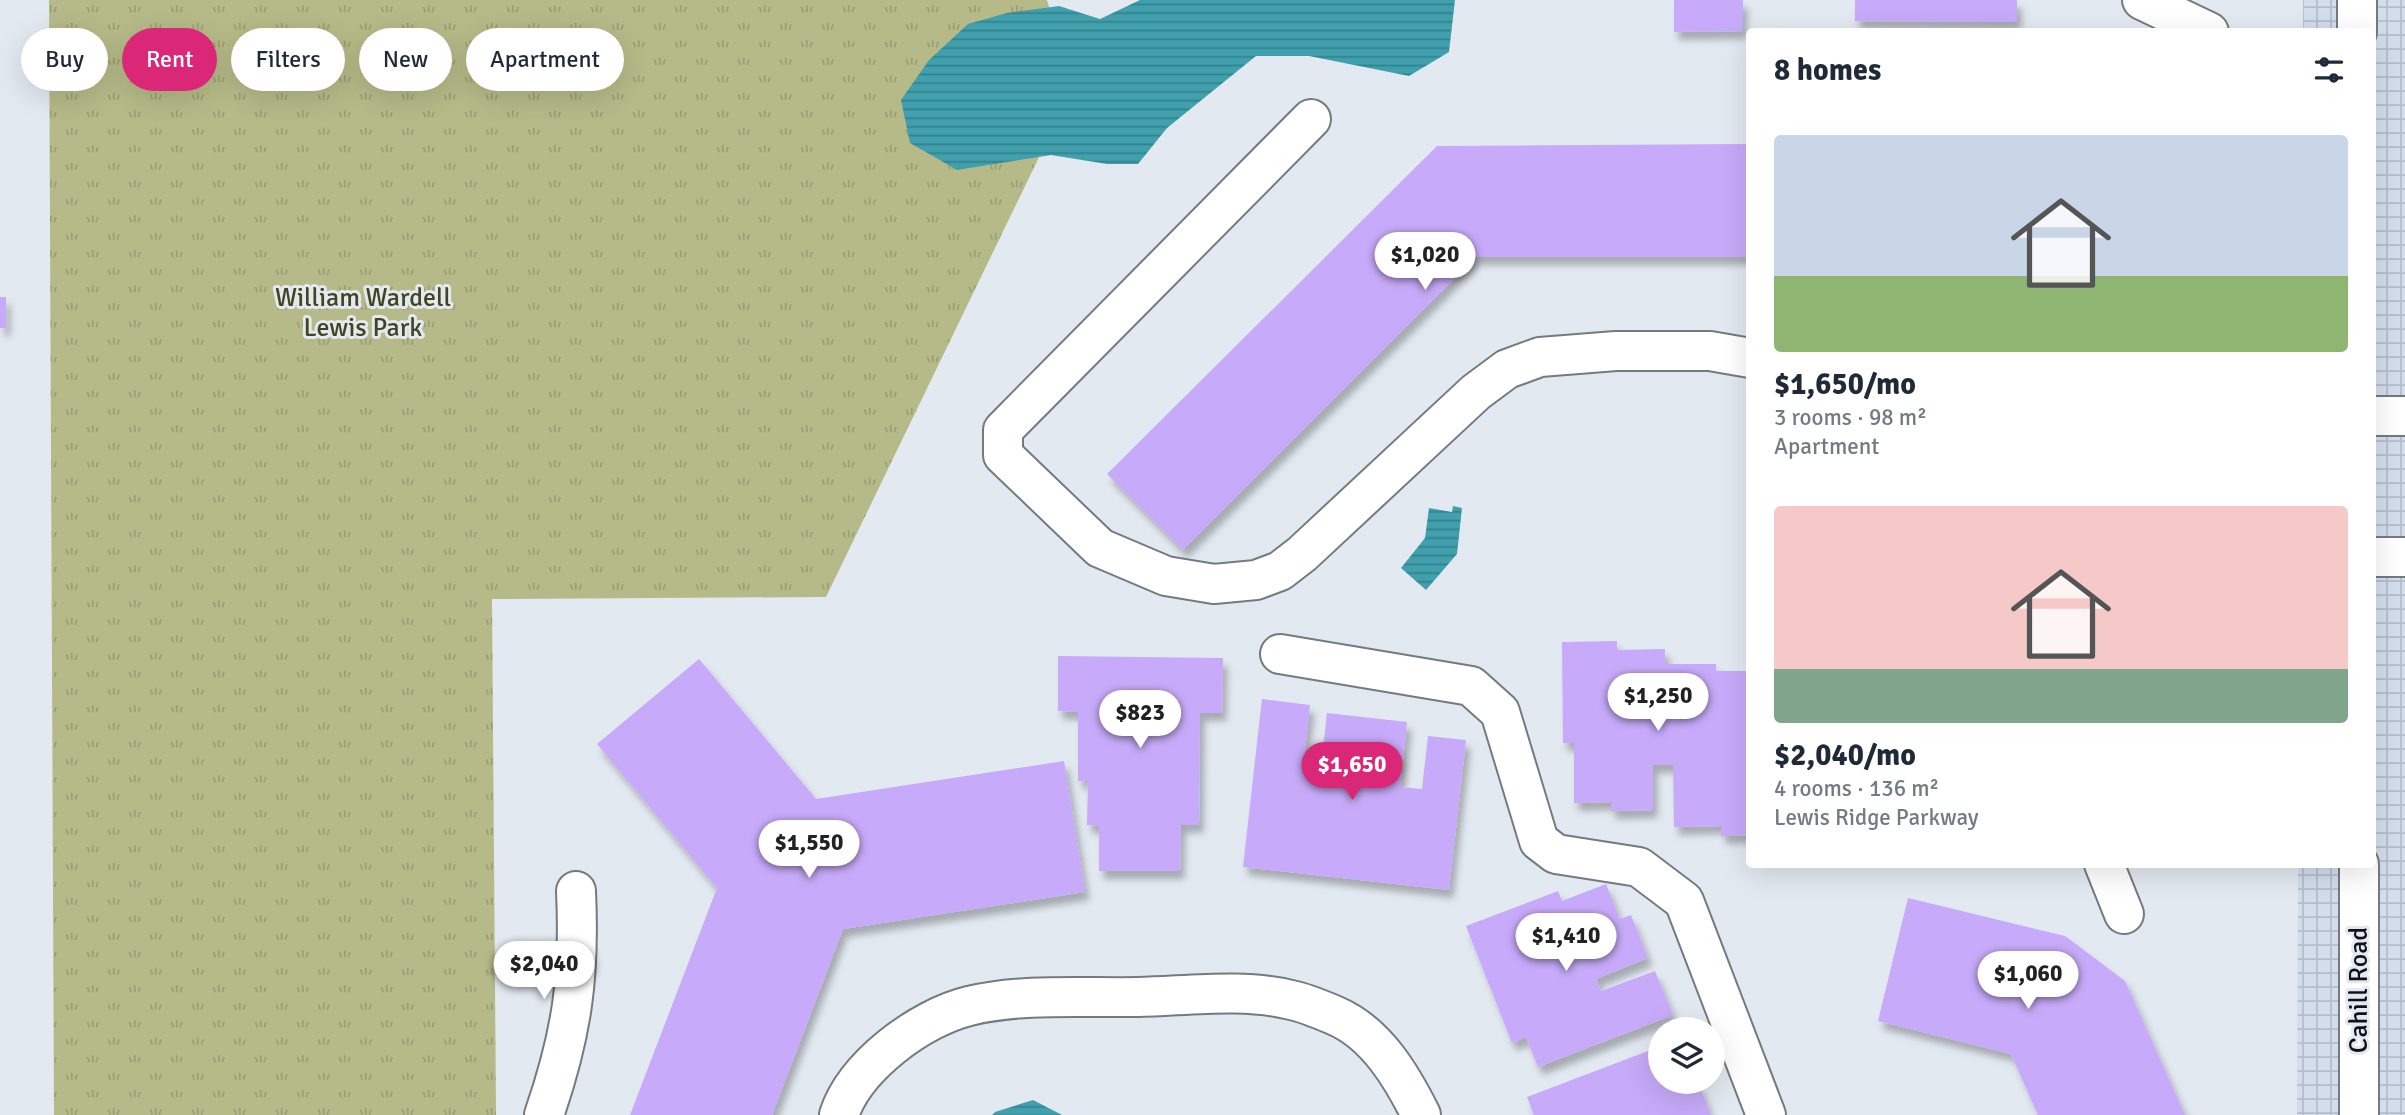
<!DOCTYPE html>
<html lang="en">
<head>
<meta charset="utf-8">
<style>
  body { margin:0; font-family:Signika,sans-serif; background:#f2f2f3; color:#1f2937; height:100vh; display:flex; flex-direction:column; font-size:26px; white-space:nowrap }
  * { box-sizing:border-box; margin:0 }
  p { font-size:23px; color:#747a83 }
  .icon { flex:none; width:38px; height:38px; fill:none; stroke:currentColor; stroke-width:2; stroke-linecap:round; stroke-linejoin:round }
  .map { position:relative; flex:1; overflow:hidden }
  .side { position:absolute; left:1746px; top:28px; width:630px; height:840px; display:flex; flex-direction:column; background:#fff; border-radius:7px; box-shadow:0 7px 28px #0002 }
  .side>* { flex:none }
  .top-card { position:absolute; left:21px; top:28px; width:665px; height:63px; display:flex; gap:14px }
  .tools { position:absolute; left:1648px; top:1017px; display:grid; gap:14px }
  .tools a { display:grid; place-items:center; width:77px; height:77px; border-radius:50%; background:#fff; box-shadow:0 7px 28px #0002; font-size:35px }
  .price { position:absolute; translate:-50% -60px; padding:0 16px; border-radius:24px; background:#fff; color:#222; font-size:23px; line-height:46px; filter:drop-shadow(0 2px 4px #0008) }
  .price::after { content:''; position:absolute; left:50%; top:42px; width:21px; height:16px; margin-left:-10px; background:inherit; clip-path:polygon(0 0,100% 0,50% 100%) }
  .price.active { background:#db2777; color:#fff }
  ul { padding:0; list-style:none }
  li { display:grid; align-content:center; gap:14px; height:371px; padding:0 28px }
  li span { display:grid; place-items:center; height:217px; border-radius:7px; color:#555 }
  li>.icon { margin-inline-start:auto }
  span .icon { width:126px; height:126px; fill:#fffc; stroke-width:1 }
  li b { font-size:30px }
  h2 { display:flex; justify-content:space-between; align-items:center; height:84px; padding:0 28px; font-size:30px }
  .pill { padding:0 24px; border-radius:32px; background:#fff; box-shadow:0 7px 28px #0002; font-size:24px; line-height:63px }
  .pill.active { background:#db2777; color:#fff }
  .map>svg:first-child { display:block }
  .industrial { fill:url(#industrial-grid) }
  .grass { fill:url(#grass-tufts) }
  .water { fill:url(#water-rules) }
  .building { fill:#c7aaf9; filter:url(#shadow) }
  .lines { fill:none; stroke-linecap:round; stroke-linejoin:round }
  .minor-casing { stroke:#747a81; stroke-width:42 }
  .minor { stroke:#fff; stroke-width:38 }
  .labels { text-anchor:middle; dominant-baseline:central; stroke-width:6; stroke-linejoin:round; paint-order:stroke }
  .park-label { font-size:26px; fill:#41441e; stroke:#e3e9f1 }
  .street-label { font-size:26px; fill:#0f1114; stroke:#e3e9f1 }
</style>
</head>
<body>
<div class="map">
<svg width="2405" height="1115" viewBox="0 0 2405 1115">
  <defs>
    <pattern id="industrial-grid" width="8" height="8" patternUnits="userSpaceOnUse" patternTransform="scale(1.75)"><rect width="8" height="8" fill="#d3ddec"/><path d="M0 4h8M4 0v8" fill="none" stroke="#b4bdca"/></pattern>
    <pattern id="grass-tufts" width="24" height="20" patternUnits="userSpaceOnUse" patternTransform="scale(1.75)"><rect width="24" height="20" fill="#b5ba88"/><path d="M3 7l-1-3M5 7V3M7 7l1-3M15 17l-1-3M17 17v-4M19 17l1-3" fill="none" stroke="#9a9f74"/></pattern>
    <pattern id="water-rules" width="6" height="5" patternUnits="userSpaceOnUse" patternTransform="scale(1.75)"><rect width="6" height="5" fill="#40a0ad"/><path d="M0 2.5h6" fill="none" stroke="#34818c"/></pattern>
    <filter id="shadow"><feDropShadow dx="4.5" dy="8" stdDeviation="3.5" flood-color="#0004"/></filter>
  </defs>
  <rect width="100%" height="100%" fill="#e3e9f1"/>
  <path class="industrial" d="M2303 0H2405V1115H2297L2298 865 2373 864V32L2303 31Z"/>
  <path class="grass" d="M49 0H1047L1072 89 826 597 492 599 496 1115H54Z"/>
  <path class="water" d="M1140 0H1455L1449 52 1409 76 1309 56H1256L1167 128 1138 164H1107L1051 155 957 170 910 143 901 100 929 60 968 24 1007 13 1059 6 1100 19Z
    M1453 506 1462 508 1457 554 1426 590 1401 568 1425 538 1429 508 1452 512Z
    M1033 1100 1062 1115H992L995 1112Z"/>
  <path class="building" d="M1674 0H1743V31L1674 32Z
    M1855 0H2017V22L1855 21Z
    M1750 144V257H1476L1183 550 1107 474 1437 146Z
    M0 297H6V328H0Z
    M1617 641V650L1665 649V664H1716V671H1750V835L1721 836V826L1674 827 1673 765H1653V810L1611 811V802L1574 803V743H1563L1562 642Z
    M1058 656 1223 658 1222 713H1200L1199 825H1181L1180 871H1099V826L1087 825 1088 781H1078V712L1058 711Z
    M699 659 816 799 1064 761 1085 892 843 929 772 1115H630L717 888 597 744Z
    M1262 699 1310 705 1303 767 1321 769 1327 713 1407 722 1400 787 1422 789 1428 736 1466 740 1449 890 1243 867Z
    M1606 884 1620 919 1631 915 1648 958 1596 979 1601 991 1655 971 1673 1015 1538 1067 1526 1037 1512 1043 1466 926 1558 891 1562 901Z
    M1908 898 2065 936 2125 981 2185 1115H2038L2011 1054 1878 1021Z
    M1661 1046V1082H1686L1688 1086 1698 1082 1711 1115H1534L1527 1097Z"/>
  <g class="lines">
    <g class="minor-casing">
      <path id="minor" d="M2142 0 2209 32
        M2357 32V0
        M1311 119 1003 430V455L1100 548 1166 576 1214 584 1256 580 1280 571 1302 554 1476 392 1507 369 1540 357 1616 351H1710L1750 358
        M2373 416H2405
        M2373 557H2405
        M1280 654 1471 686 1500 712 1539 841 1556 854 1639 867 1684 901 1766 1115
        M2104 864 2124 914
        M2359 864V1115
        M544 1115C572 1034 580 977 576 891
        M839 1115C855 1066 920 1018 969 1006 1022 993 1083 998 1138 997 1187 996 1243 988 1291 1000 1306 1003 1322 1010 1336 1016 1377 1034 1402 1077 1421 1115"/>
    </g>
    <use href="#minor" class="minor"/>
  </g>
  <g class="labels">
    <g class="park-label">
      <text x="363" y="298">William Wardell<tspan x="363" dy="30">Lewis Park</tspan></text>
    </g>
    <g class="street-label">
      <text transform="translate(2359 990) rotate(-90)">Cahill Road</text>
    </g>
  </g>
</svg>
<div class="tools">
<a><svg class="icon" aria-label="layers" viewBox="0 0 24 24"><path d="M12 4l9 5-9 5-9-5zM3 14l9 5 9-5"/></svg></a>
</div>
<b class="price" style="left:1425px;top:292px">$1,020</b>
<b class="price" style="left:1658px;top:733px">$1,250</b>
<b class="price" style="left:1140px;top:750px">$823</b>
<b class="price active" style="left:1352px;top:802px">$1,650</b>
<b class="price" style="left:809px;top:880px">$1,550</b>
<b class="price" style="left:1566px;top:973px">$1,410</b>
<b class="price" style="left:544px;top:1001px">$2,040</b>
<b class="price" style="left:2028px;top:1011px">$1,060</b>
<div class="top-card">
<a class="pill">Buy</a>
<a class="pill active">Rent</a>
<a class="pill">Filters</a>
<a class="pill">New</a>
<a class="pill">Apartment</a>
</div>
<section class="side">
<h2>8 homes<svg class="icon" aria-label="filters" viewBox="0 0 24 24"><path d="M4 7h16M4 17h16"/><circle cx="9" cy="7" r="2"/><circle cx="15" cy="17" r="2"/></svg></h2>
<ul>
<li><span style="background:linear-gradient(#c9d6e8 65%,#8fb573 0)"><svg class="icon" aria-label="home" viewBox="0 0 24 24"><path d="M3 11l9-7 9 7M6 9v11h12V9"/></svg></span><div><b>$1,650/mo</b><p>3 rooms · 98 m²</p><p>Apartment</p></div></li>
<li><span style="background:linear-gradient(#f6c9c9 75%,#7fa58c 0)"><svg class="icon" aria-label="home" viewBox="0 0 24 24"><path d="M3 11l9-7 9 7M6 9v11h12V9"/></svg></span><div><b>$2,040/mo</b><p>4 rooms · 136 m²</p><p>Lewis Ridge Parkway</p></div></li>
</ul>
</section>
</div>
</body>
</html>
